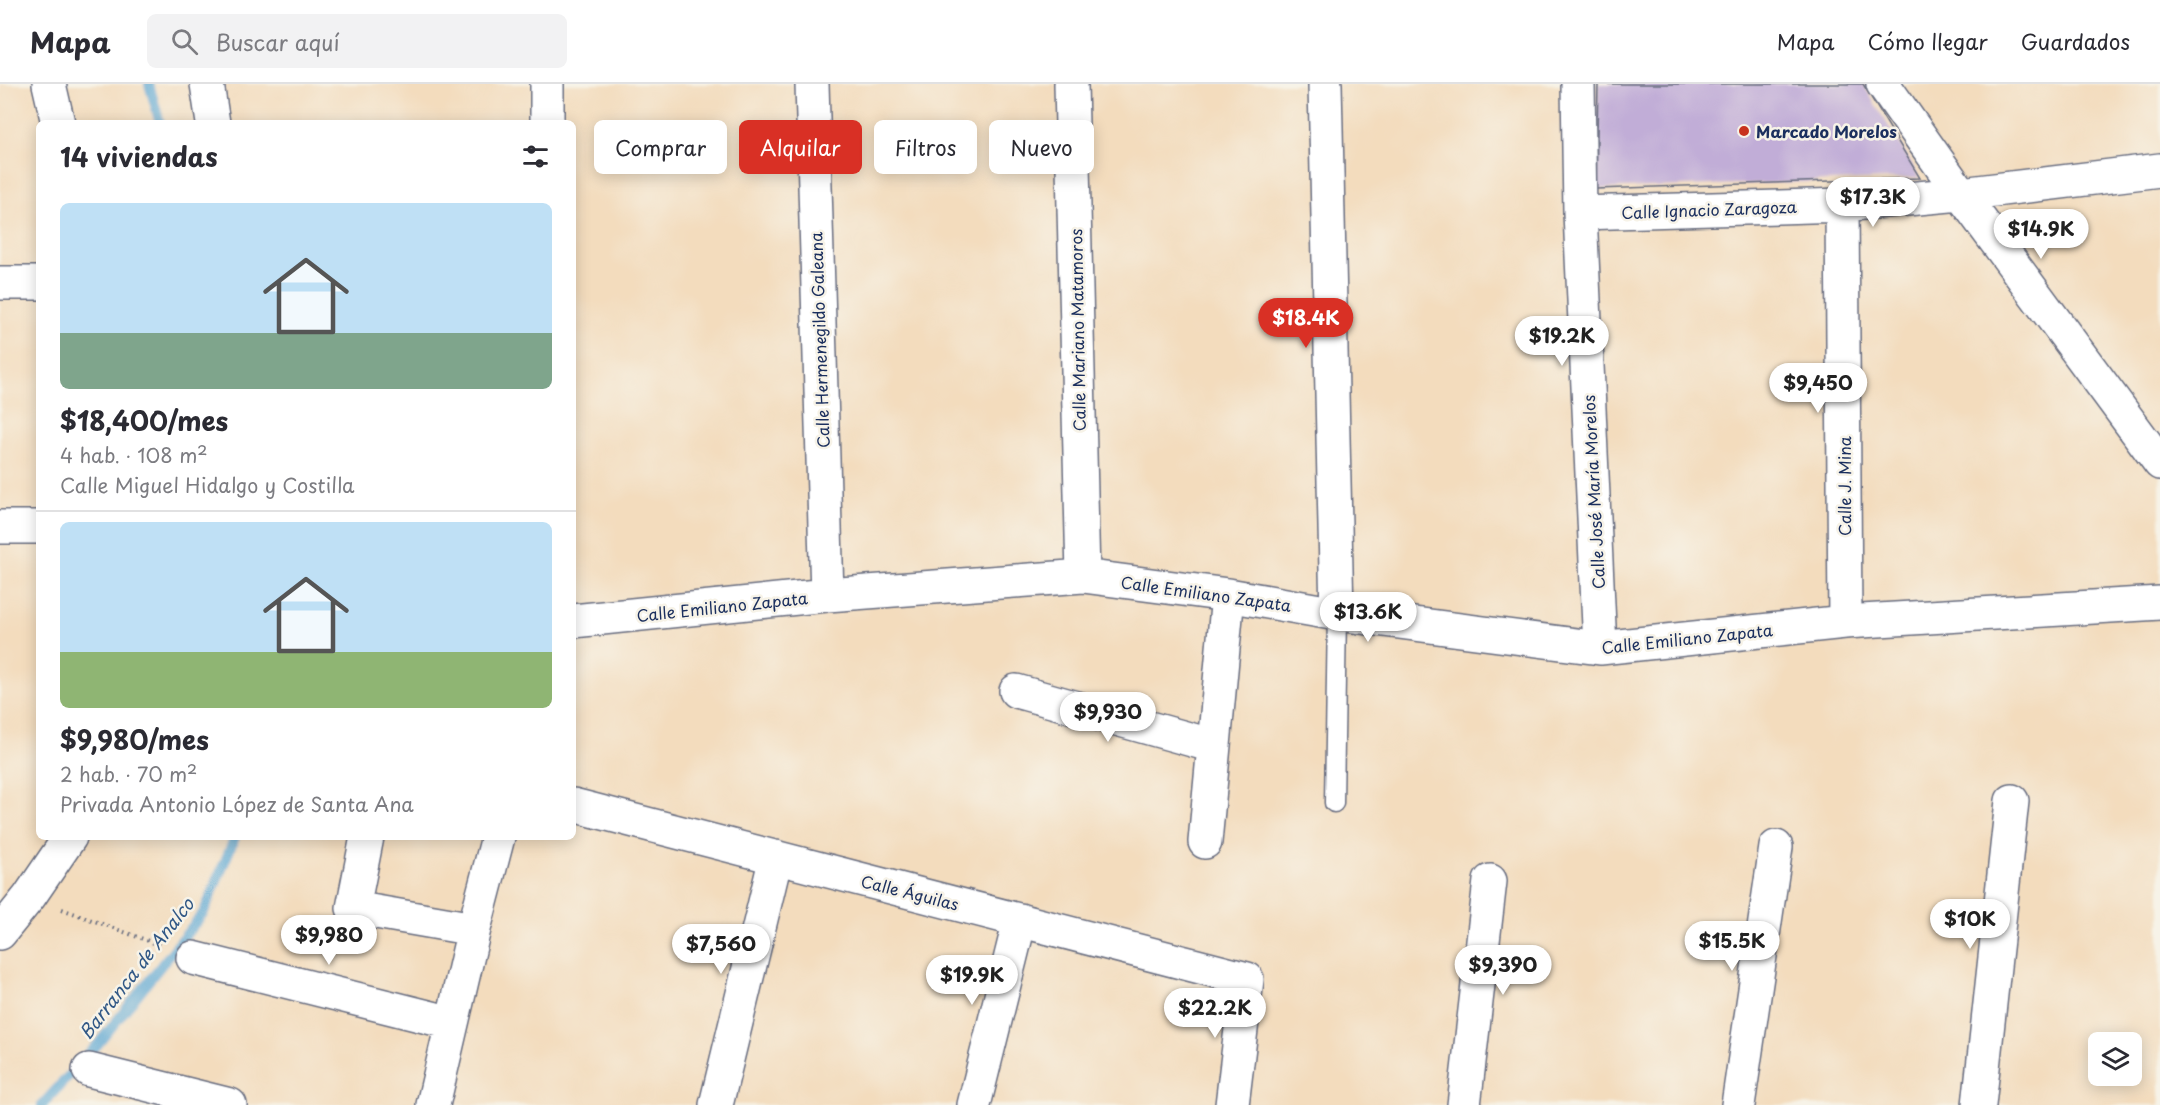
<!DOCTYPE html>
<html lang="es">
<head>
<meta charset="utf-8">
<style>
  body { margin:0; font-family:"Playpen Sans",sans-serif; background:#f2f2f3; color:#2b2b33; height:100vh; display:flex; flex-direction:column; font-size:22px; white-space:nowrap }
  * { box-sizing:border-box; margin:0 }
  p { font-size:20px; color:#7c7c81 }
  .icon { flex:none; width:33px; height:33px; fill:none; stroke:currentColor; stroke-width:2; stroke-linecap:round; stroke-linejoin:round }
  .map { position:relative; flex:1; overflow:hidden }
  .side { position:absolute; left:36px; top:36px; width:540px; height:720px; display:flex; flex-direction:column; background:#fff; border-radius:9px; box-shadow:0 3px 15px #0003 }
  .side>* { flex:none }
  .top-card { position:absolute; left:594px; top:36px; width:570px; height:54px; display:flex; gap:12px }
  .fabs { position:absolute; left:2088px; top:948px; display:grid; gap:12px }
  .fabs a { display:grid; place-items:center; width:54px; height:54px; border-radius:9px; background:#fff; box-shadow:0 3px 15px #0003; font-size:30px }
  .price { position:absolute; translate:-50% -51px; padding:0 14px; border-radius:21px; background:#fff; color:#222; font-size:20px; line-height:39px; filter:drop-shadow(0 2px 3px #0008) }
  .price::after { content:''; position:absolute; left:50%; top:36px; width:18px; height:14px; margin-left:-9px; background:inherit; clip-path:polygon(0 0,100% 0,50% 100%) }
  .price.active { background:#d93025; color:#fff }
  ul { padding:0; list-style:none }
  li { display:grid; align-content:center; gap:12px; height:318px; padding:0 24px }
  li+li { border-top:2px solid #e1e1e2 }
  li span { display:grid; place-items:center; height:186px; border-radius:9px; color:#555 }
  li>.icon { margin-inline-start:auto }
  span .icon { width:108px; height:108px; fill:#fffc; stroke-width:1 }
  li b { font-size:26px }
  h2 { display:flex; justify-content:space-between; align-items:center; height:72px; padding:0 24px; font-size:26px }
  .chip { padding:0 21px; border-radius:9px; background:#fff; box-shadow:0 3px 15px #0003; font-size:21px; line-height:54px }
  .chip.active { background:#d93025; color:#fff }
  header { display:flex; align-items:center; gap:36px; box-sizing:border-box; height:84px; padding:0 30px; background:#fff; border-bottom:2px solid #e1e1e2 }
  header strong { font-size:28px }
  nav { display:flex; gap:33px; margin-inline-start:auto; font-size:21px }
  .search { width:420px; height:54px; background:#f2f2f3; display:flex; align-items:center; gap:15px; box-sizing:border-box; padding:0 21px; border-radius:9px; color:#7c7c81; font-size:22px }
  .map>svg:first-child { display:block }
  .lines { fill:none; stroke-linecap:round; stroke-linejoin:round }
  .stream { stroke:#59a4d1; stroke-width:10 }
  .building { fill:#c1add7 }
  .service-casing { stroke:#676c7f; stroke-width:21 }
  .minor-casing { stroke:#676c7f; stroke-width:36 }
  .tertiary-casing { stroke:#676c7f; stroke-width:36 }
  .path { stroke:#676c7f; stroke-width:4; stroke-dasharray:1.5 4.5; stroke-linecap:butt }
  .service { stroke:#fff; stroke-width:18 }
  .minor { stroke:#fff; stroke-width:33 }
  .tertiary { stroke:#fff; stroke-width:33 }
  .poi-dot { fill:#c8321e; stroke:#f7f3e8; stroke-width:2 }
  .labels { text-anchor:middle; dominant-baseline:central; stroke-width:5; stroke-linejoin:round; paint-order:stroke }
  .poi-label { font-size:16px; font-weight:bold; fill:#1b2f5e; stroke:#f7f3e8; text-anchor:start }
  .street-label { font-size:16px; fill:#1b2f5e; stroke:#f7f3e8 }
  .water-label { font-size:18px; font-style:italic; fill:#315886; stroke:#f7f3e8 }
</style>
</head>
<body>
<header>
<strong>Mapa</strong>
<div class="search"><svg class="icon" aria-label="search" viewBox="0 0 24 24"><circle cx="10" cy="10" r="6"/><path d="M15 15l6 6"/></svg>Buscar aquí</div>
<nav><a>Mapa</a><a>Cómo llegar</a><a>Guardados</a></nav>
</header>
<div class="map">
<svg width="2160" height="1021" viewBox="0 0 2160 1021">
  <rect width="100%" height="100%" fill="#f7f3e8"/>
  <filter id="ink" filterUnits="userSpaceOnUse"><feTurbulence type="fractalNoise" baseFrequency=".0167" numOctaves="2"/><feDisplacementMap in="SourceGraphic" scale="12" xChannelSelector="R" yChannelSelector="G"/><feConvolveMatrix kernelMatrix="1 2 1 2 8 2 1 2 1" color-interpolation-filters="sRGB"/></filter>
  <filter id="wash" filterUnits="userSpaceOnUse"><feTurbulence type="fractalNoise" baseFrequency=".008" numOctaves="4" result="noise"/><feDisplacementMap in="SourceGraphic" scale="24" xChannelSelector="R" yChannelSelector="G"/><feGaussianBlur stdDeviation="1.35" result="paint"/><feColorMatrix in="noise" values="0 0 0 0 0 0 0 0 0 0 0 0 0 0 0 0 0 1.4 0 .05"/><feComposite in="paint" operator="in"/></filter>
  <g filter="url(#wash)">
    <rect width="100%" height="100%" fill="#f3dcbd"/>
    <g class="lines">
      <path class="stream" d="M149 0 160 39
        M42 1021 98 960 204 828 235 753"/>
    </g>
    <g id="blocks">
      <path class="building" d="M1598 0H1863L1920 94 1596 105Z"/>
    </g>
  </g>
  <g filter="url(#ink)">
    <use href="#blocks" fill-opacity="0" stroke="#676c7f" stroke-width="1.5"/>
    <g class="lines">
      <g class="service-casing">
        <path id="service" d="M1334 719 1337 530"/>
      </g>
      <g class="minor-casing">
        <path id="minor" d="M49 0 58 39
          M207 0 213 39
          M547 0V39
          M812 0 827 511
          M1071 0 1083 492
          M1325 0 1337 530
          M1578 0 1580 129 1600 564
          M1842 121 1845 538
          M1580 129 1842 121 1961 110 2160 86
          M0 199H39
          M0 443H39
          M573 537 827 511 1083 492 1228 511 1337 530 1600 564 1845 538 2160 519
          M1016 607 1214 662
          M573 721 1247 895 1232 1021
          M367 753 353 824 474 845
          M1205 758 1228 511
          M0 849 29 813 70 753
          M193 874 452 939
          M89 986 230 1021
          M433 1021 474 845 498 753
          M716 1021 776 773
          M974 1021 1020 836
          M1464 1021 1490 797
          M1738 1021 1776 763
          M1979 1021 2012 717"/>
      </g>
      <g class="tertiary-casing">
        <path id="tertiary" d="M1883 0 1961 110 2160 379"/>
      </g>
      <path class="path" d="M62 825 162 862"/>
      <use href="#service" class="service"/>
      <use href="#minor" class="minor"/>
      <use href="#tertiary" class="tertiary"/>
    </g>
  </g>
  <circle class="poi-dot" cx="1744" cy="47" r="6"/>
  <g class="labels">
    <g class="poi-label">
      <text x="1756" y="47">Marcado Morelos</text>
    </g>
    <g class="street-label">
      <text transform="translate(1709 125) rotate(-2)">Calle Ignacio Zaragoza</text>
      <text transform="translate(1077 246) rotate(-91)">Calle Mariano Matamoros</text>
      <text transform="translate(819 256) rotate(-92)">Calle Hermenegildo Galeana</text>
      <text transform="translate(1844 402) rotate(-90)">Calle J. Mina</text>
      <text transform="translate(1593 408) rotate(-93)">Calle José María Morelos</text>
      <text transform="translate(1206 509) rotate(8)">Calle Emiliano Zapata</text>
      <text transform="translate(722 522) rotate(-6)">Calle Emiliano Zapata</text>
      <text transform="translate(1687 554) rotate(-6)">Calle Emiliano Zapata</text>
      <text transform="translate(910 808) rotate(14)">Calle Águilas</text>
    </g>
    <g class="water-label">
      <text transform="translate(136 884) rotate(-52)">Barranca de Analco</text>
    </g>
  </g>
</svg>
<div class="fabs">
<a><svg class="icon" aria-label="layers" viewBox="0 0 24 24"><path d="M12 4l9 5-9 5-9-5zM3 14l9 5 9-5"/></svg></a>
</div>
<b class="price" style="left:1873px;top:144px">$17.3K</b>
<b class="price" style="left:2041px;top:176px">$14.9K</b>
<b class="price active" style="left:1306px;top:265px">$18.4K</b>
<b class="price" style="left:1562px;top:283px">$19.2K</b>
<b class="price" style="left:1818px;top:330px">$9,450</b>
<b class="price" style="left:1368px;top:559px">$13.6K</b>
<b class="price" style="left:1108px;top:659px">$9,930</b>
<b class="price" style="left:1970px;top:866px">$10K</b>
<b class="price" style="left:329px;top:882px">$9,980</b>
<b class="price" style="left:1732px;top:888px">$15.5K</b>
<b class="price" style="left:721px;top:891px">$7,560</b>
<b class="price" style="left:1503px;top:912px">$9,390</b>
<b class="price" style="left:972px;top:922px">$19.9K</b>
<b class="price" style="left:1215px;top:955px">$22.2K</b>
<div class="top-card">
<a class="chip">Comprar</a>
<a class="chip active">Alquilar</a>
<a class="chip">Filtros</a>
<a class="chip">Nuevo</a>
</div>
<section class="side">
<h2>14 viviendas<svg class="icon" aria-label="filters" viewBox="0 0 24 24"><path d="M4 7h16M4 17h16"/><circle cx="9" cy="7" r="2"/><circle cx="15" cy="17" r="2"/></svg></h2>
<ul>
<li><span style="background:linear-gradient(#bfe0f5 70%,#7fa58c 0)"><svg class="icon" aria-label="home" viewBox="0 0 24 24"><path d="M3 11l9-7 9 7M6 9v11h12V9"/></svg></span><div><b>$18,400/mes</b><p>4 hab. · 108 m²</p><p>Calle Miguel Hidalgo y Costilla</p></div></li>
<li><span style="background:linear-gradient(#bfe0f5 70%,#8fb573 0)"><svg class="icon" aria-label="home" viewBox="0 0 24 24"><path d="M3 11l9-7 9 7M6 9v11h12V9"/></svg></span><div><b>$9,980/mes</b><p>2 hab. · 70 m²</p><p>Privada Antonio López de Santa Ana</p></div></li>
</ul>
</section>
</div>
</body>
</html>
